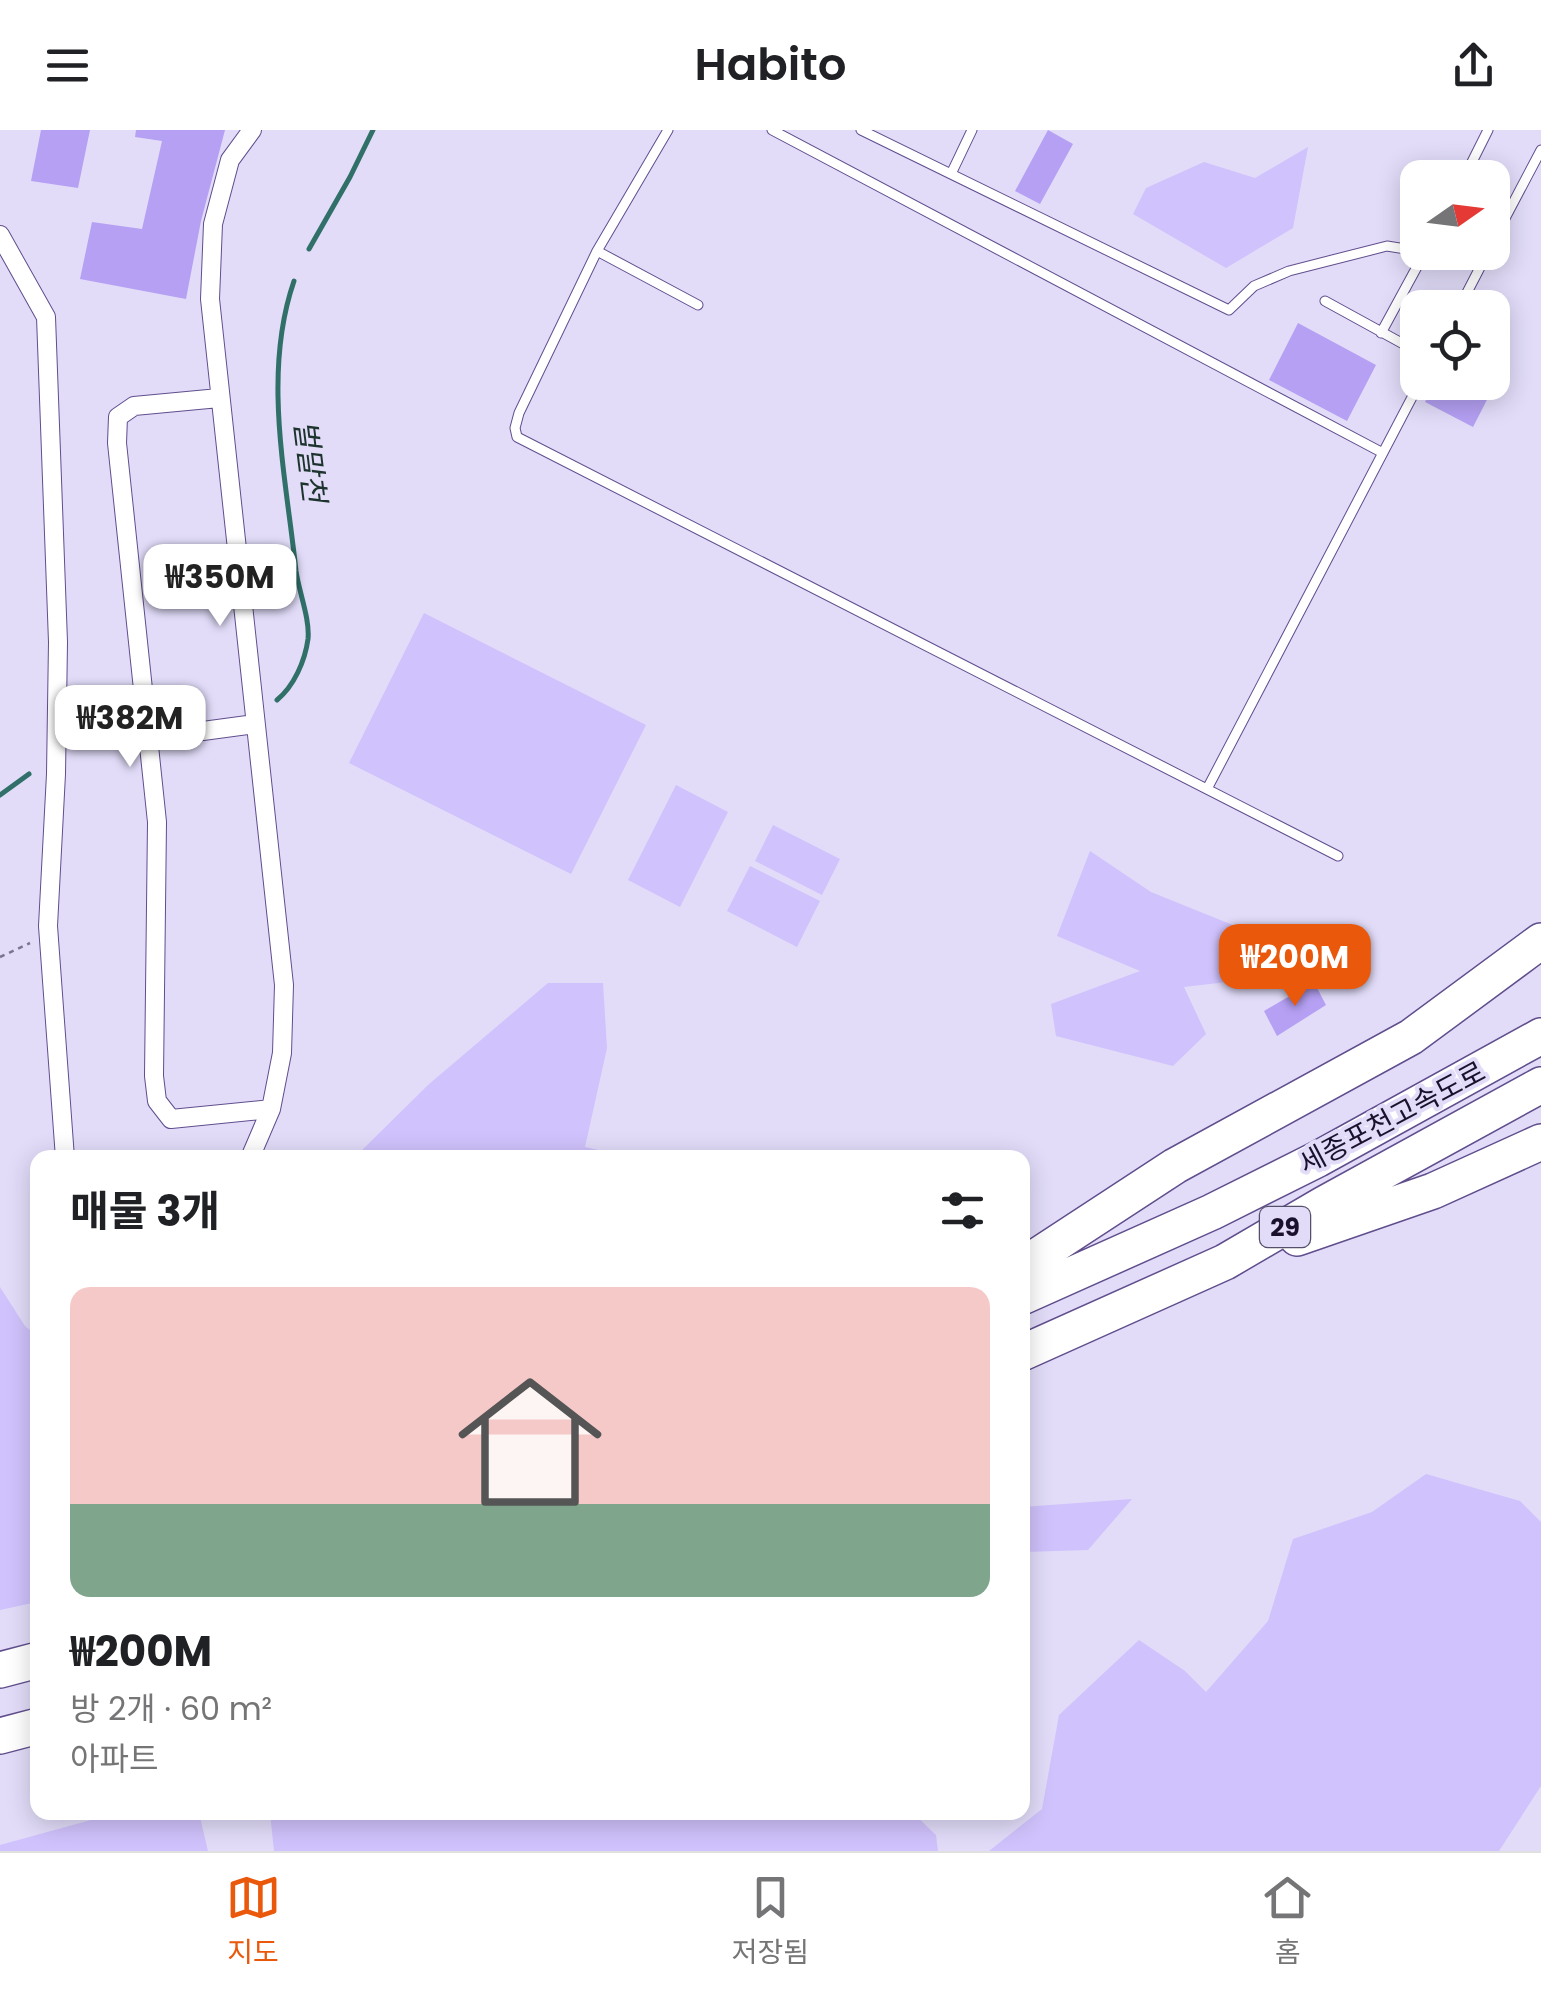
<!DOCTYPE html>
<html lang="ko">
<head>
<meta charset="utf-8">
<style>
  body { margin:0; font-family:Poppins,"Noto Sans KR",sans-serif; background:#f6f6f6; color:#202124; height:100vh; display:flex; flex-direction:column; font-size:38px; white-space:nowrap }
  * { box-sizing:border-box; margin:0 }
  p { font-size:32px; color:#757577 }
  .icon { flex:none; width:55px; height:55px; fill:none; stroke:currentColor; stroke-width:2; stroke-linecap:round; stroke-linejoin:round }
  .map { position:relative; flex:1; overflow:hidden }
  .details { position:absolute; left:30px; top:1020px; width:1000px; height:670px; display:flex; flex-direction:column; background:#fff; border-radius:20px; box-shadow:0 5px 25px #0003 }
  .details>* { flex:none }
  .needle { width:65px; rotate:76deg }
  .controls { position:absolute; left:1400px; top:30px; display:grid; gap:20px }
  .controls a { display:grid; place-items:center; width:110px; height:110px; border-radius:20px; background:#fff; box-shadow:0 5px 25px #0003; font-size:50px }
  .price { position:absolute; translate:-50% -85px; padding:0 22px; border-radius:20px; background:#fff; color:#222; font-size:32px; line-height:65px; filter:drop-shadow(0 2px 5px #0008) }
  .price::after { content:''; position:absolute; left:50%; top:60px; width:30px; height:22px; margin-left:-15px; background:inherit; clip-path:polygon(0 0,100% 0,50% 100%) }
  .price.on { background:#ea580c; color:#fff }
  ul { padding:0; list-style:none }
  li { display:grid; align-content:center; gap:20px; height:530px; padding:0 40px }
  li+li { border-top:2px solid #e0e0e0 }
  li span { display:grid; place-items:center; height:310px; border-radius:20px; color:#555 }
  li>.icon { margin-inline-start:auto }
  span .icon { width:180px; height:180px; fill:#fffc; stroke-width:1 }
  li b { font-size:42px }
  h2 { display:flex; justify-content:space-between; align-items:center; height:120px; padding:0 40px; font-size:42px }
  header { display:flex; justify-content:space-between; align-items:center; height:130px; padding:0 40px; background:#fff; font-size:45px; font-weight:600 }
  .dock { display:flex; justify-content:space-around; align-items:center; height:140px; border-top:2px solid #e0e0e0; background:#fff; font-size:28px; color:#757577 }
  .dock a { display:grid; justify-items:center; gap:5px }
  .dock .on { color:#ea580c }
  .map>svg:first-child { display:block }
  .green { fill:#d0c2fc }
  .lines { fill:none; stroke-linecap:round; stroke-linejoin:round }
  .stream { stroke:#307069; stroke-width:5 }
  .building { fill:#b5a0f3 }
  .lane-casing { stroke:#604e8d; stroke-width:11 }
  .street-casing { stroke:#604e8d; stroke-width:20 }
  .highway-casing { stroke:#604e8d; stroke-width:38 }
  .path { stroke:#7c7591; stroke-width:2.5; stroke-dasharray:5 5; stroke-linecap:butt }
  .lane { stroke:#fff; stroke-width:9 }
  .street { stroke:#fff; stroke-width:18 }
  .highway { stroke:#fff; stroke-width:35 }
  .labels { text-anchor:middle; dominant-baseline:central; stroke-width:8; stroke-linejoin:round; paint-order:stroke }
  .shield { fill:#e2dcf9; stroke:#564f6a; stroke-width:2.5 }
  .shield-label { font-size:25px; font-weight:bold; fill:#1a122c }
  .street-label { font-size:28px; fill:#1a122c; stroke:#e2dcf9 }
  .water-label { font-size:30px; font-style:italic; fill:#1d332d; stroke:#e2dcf9 }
</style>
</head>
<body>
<header><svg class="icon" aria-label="menu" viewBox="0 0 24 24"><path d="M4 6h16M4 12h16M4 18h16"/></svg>Habito<svg class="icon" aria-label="share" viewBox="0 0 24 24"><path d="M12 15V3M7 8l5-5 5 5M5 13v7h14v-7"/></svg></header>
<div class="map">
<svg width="1541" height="1721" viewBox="0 0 1541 1721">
  <rect width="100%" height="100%" fill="#e2dcf9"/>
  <path class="green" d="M1308 17 1293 98 1226 138 1133 84 1146 58 1204 32 1255 48Z
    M424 483 646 595 571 744 349 633Z
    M676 655 728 682 680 777 628 750Z
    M773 695 840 729 822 765 755 731Z
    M1090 721 1151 762 1245 800 1244 850 1184 857 1206 904 1173 936 1056 906 1051 874 1140 841 1057 806Z
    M750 736 820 771 797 817 727 781Z
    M548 853H603L607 918 585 1017 630 1027H355L428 955Z
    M0 1157 25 1196 38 1207 37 1472 0 1480Z
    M1426 1344 1520 1371 1541 1392V1656L1499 1721H989L1042 1679 1059 1585 1139 1510 1185 1541 1206 1562 1268 1491 1293 1409 1372 1382Z
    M1132 1369 1088 1420 1023 1422V1377Z
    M120 1682 199 1683 208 1721H0V1715Z
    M608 1683 617 1688 623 1682 913 1683 936 1705 938 1721H274L270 1683Z"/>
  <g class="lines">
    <path class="stream" d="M309 119 350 47 373 0
      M277 570C294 556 305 531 308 509 310 489 299 462 296 441 286 346 262 244 294 151
      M0 665 29 644"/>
  </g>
  <path class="building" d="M41 0H90L78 58 31 51Z
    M136 0H225L201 91 186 169 80 149 92 92 142 99 162 11 135 7Z
    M1048 0 1073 14 1040 74 1015 61Z
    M1298 193 1376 235 1347 291 1269 250Z
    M1492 220 1508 229 1473 297 1425 272 1436 252H1492Z
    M1314 852 1326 875 1277 906 1264 881Z"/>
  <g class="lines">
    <g class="lane-casing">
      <path id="lane" d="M668 0 597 121 519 283 515 298 517 307 1338 726
        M772 0 1383 323
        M861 0 1229 180 1254 156 1289 141 1387 116 1418 121
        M951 44 972 0
        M1464 48 1488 0
        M1492 113 1541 20
        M597 121 698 175
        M1325 171 1418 222
        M1459 178 1488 122
        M1381 203 1425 122
        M1207 659 1420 252"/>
    </g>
    <g class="street-casing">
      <path id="street" d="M0 105 46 187 58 512 56 644 48 796 65 1028
        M219 268 134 276 118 287 117 313 157 692 154 946 157 971 171 989 271 979
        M151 608 255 594
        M250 1028 271 979 282 923 284 855 210 169 213 94 230 30 252 0"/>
    </g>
    <g class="highway-casing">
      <path id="highway" d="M1297 1108 1433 1061 1541 1012
        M1022 1136 1175 1036 1411 907 1541 811
        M1022 1167 1212 1082 1318 1029 1541 906
        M1022 1223 1225 1132 1324 1074 1541 955
        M0 1540 38 1530
        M0 1606 38 1596"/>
    </g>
    <path class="path" d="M0 827 30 813"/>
    <use href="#lane" class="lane"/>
    <use href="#street" class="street"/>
    <use href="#highway" class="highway"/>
  </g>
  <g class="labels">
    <rect class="shield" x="1260" y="1077" width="50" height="40" rx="8"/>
    <g class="shield-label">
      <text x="1285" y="1097">29</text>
    </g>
    <g class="street-label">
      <text transform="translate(1392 988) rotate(-28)">세종포천고속도로</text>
    </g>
    <g class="water-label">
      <text transform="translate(310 331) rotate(83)">벌말천</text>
    </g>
  </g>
</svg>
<div class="controls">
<a><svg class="needle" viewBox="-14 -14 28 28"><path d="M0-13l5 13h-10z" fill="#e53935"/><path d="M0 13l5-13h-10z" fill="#757577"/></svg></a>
<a><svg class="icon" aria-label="locate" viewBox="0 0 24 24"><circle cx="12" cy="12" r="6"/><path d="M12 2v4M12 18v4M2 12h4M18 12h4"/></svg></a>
</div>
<b class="price" style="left:220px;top:499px">₩350M</b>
<b class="price" style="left:130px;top:640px">₩382M</b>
<b class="price on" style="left:1295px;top:879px">₩200M</b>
<section class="details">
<h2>매물 3개<svg class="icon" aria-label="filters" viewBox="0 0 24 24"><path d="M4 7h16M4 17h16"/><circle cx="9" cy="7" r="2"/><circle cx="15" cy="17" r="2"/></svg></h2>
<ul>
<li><span style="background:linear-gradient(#f6c9c9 70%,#7fa58c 0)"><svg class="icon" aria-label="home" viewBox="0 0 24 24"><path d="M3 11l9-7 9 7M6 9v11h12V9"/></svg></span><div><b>₩200M</b><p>방 2개 · 60 m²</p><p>아파트</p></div></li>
</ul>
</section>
</div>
<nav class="dock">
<a class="on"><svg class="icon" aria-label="map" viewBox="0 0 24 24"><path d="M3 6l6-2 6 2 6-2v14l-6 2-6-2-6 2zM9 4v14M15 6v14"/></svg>지도</a>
<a><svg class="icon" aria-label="saved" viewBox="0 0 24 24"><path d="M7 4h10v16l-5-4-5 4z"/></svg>저장됨</a>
<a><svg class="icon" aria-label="home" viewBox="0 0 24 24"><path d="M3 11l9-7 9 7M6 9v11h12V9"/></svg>홈</a>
</nav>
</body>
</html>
